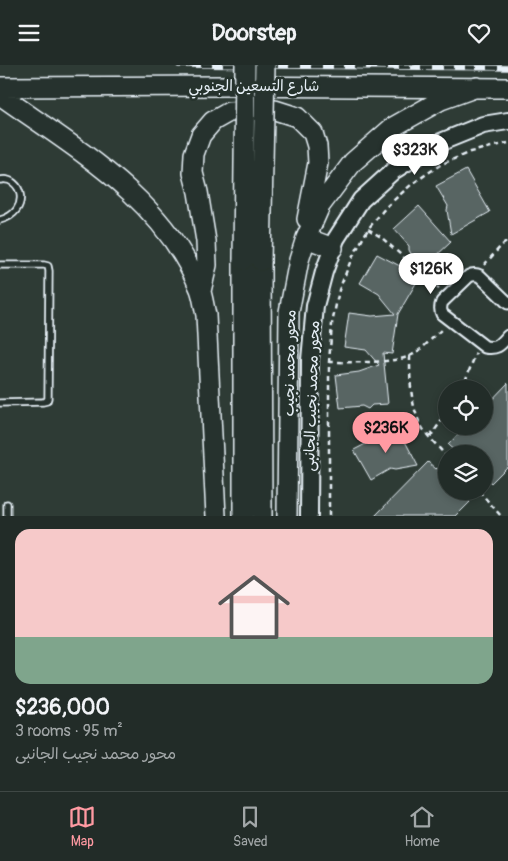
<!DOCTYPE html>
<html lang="en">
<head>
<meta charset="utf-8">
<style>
  body { margin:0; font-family:Pangolin,"Playpen Sans Arabic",sans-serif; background:#2e3834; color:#f1f3f6; height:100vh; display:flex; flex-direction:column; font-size:19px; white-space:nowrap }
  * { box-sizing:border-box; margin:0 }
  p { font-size:16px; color:#a2a7a8 }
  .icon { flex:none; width:28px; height:28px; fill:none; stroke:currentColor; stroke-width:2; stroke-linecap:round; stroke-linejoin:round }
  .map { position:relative; height:451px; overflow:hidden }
  .details { display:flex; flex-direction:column; background:#222c28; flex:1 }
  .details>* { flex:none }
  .buttons { position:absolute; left:438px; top:315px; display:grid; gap:10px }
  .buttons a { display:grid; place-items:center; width:55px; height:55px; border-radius:50%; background:#222c28; box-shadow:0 2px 8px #0003,0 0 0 1px #3f4845; font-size:25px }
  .price { position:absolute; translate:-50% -42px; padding:0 11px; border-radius:18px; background:#fff; color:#222; font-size:16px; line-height:32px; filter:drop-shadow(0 1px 2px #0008) }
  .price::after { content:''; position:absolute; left:50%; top:30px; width:15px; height:11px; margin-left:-8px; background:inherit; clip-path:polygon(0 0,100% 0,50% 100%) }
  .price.selected { background:#ff9aa2; color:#111 }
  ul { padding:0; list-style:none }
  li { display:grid; align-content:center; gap:10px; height:265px; padding:0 15px }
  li+li { border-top:1px solid #3f4845 }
  li span { display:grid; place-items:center; height:155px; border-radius:15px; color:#555 }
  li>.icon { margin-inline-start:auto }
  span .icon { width:90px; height:90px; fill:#fffc; stroke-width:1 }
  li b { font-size:21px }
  header { display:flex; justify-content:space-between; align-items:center; height:65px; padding:0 15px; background:#222c28; font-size:22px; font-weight:700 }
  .tab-bar { display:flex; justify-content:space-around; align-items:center; height:70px; border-top:1px solid #3f4845; background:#222c28; font-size:14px; color:#a2a7a8 }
  .tab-bar a { display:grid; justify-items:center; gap:2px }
  .tab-bar .selected { color:#ff9aa2 }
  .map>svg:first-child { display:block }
  .building { fill:#596563; stroke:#e8f1f8 }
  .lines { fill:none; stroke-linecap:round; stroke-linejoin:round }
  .lane-casing { stroke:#e8f1f8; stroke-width:9 }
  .street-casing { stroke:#e8f1f8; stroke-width:15 }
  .secondary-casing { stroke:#e8f1f8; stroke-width:20 }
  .primary-casing { stroke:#e8f1f8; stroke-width:22 }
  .path { stroke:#e8f1f8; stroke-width:2.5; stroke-dasharray:5 4; stroke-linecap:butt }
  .lane { stroke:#26332d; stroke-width:5.5 }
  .street { stroke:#26332d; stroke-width:11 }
  .secondary { stroke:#26332d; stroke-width:16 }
  .primary { stroke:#26332d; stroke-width:19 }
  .rail-casing { stroke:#e8f1f8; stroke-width:5.5 }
  .rail { stroke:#26332d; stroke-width:4; stroke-dasharray:11; stroke-linecap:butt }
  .primary-bridge-casing { stroke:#e8f1f8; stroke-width:22; stroke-linecap:butt }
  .primary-bridge { stroke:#26332d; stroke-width:19 }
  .labels { text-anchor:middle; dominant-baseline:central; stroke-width:5; stroke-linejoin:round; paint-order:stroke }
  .street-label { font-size:15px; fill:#e8f1f8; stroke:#26332d }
</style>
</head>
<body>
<header><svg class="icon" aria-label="menu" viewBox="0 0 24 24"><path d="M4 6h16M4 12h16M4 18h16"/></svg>Doorstep<svg class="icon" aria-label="heart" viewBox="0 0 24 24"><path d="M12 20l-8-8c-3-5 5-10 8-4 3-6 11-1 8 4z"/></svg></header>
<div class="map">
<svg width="508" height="451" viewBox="0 0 508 451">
  <rect width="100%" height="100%" fill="#2e3b35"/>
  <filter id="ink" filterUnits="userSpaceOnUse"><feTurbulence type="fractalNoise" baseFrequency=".02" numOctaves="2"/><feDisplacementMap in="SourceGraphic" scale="10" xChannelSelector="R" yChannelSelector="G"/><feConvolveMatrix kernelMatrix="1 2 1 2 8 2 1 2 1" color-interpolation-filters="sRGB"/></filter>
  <g filter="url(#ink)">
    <path class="building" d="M466 105 490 147 451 169 447 145 448 141 436 121Z
      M419 141 451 177 420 206 409 185V181L394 164Z
      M377 189 398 200 419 206 414 210 419 213 398 249 392 289 383 288 388 339 372 340 368 344 362 341 340 343 336 310 359 307 379 300 366 285 344 282 349 248 372 251 395 249 382 233 379 229 360 218Z
      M508 318V401L491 418 484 411V389H458L448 380 466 361H484V343Z
      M398 363 418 401 395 405 390 404 371 415 354 385 377 373 378 370H383Z
      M428 397 436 404 437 403 441 406 446 400V426H459L470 437 456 451H375Z"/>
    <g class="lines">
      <g class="lane-casing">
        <path id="lane" d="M0 115C22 110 32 147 0 155
          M0 200H44L48 201 49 206 48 333 47 336 43 337 0 338
          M7 439V451"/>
      </g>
      <g class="street-casing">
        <path id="street" d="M508 238 480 211C476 209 473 209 469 211L442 237C440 242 440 245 442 249L485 282C498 284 500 280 508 271"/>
      </g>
      <g class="secondary-casing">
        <path id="secondary" d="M309 451 310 295 315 241 324 207 336 174 361 135 393 106 436 79 483 60 508 56"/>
      </g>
      <g class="primary-casing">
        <path id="primary" d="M0 22 227 21 508 23
          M0 30C76 84 163 133 200 224 203 232 204 242 206 250L216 451
          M306 173 333 183
          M243 195V451
          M261 196 262 451
          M201 226 207 200 206 176 198 127 193 108 194 89 201 70 213 56 229 47 275 45 297 52 313 68 317 81 318 98 307 154
          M287 451 289 247 299 195 306 173 320 141 353 97 393 62 441 35 477 22"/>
      </g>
      <path class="path" d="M368 164 381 172 439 224
        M484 200 502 180 508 176
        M410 291C410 316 410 342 423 364 429 373 439 382 446 391
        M329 297C349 297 396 299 412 290 423 284 432 273 442 264
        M462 324 476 288
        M430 372 442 355 446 351
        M479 426 501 451
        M329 451V297L332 259 339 225 351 195 368 164 386 142 412 119 440 100 470 87 508 78"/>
      <use href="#lane" class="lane"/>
      <use href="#street" class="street"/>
      <use href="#secondary" class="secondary"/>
      <use href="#primary" class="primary"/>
      <g class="rail-casing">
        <path id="rail" d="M179 0 508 3"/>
      </g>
      <use href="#rail" class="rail"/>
      <g class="primary-bridge-casing">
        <path id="primary-bridge" d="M243 195 245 0
          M261 196 265 0"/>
      </g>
      <use href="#primary-bridge" class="primary-bridge"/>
    </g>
  </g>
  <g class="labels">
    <g class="street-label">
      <text x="254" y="21">شارع التسعين الجنوبي</text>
      <text transform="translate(290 298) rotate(-89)">محور محمد نجيب</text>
      <text transform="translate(312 331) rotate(-88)">محور محمد نجيب الجانبى</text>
    </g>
  </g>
</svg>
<div class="buttons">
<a><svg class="icon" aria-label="locate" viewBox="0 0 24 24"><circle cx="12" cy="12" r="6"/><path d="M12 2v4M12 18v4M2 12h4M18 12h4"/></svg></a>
<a><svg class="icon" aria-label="layers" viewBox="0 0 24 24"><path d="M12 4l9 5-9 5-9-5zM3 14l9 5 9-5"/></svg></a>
</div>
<b class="price" style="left:415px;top:111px">$323K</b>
<b class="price" style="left:431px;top:230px">$126K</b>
<b class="price selected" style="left:386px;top:389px">$236K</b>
</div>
<section class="details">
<ul>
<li><span style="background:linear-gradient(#f6c9c9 70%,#7fa58c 0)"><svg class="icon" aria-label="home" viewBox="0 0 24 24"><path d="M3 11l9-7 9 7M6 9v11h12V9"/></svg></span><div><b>$236,000</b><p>3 rooms · 95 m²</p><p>محور محمد نجيب الجانبى</p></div></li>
</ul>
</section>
<nav class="tab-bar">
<a class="selected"><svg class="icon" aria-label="map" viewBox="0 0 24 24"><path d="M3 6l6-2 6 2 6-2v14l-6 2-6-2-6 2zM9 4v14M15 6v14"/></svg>Map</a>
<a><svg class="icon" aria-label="saved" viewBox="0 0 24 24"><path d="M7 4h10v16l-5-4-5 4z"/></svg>Saved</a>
<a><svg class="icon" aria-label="home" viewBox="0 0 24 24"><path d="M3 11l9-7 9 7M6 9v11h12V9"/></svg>Home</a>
</nav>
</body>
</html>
